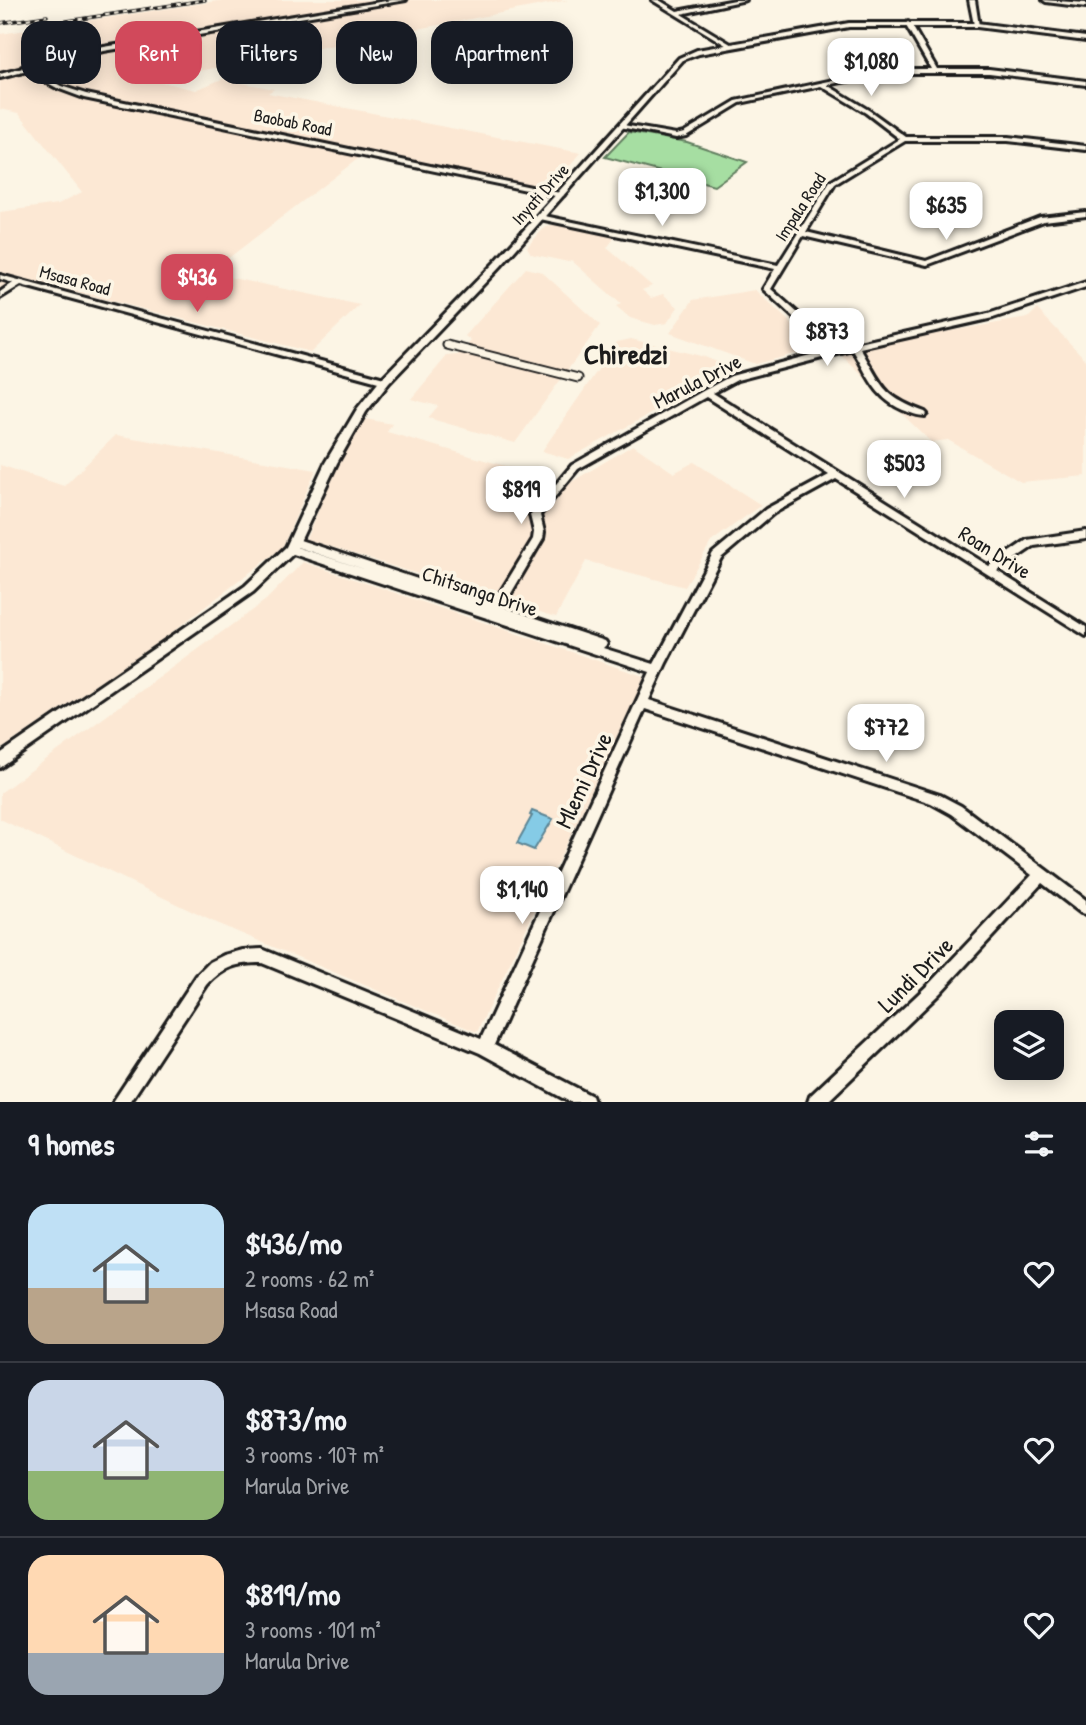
<!DOCTYPE html>
<html lang="en">
<head>
<meta charset="utf-8">
<style>
  body { margin:0; font-family:"Patrick Hand",sans-serif; background:#20242c; color:#f1f3f6; height:100vh; display:flex; flex-direction:column; font-size:26px; white-space:nowrap }
  * { box-sizing:border-box; margin:0 }
  p { font-size:23px; color:#9ea1a6 }
  .icon { flex:none; width:38px; height:38px; fill:none; stroke:currentColor; stroke-width:2; stroke-linecap:round; stroke-linejoin:round }
  .map { position:relative; height:1102px; overflow:hidden }
  .drawer { display:flex; flex-direction:column; background:#171b24; flex:1 }
  .drawer>* { flex:none }
  .top-card { position:absolute; left:21px; top:21px; width:700px; height:63px; display:flex; gap:14px }
  .controls { position:absolute; left:994px; top:1010px; display:grid; gap:14px }
  .controls a { display:grid; place-items:center; width:70px; height:70px; border-radius:14px; background:#171b24; box-shadow:0 4px 18px #0003; font-size:35px }
  .price { position:absolute; translate:-50% -60px; padding:0 16px; border-radius:14px; background:#fff; color:#222; font-size:23px; line-height:46px; filter:drop-shadow(0 2px 4px #0008) }
  .price::after { content:''; position:absolute; left:50%; top:42px; width:21px; height:16px; margin-left:-10px; background:inherit; clip-path:polygon(0 0,100% 0,50% 100%) }
  .price.active { background:#d1495b; color:#fff }
  ul { padding:0; list-style:none }
  li { display:flex; align-items:center; gap:21px; height:175px; padding:0 28px }
  li+li { border-top:2px solid #363941 }
  li span { display:grid; place-items:center; flex:none; width:196px; height:140px; border-radius:21px; color:#555 }
  li>.icon { margin-inline-start:auto }
  span .icon { width:84px; height:84px; fill:#fffc; stroke-width:1 }
  li b { font-size:30px }
  h2 { display:flex; justify-content:space-between; align-items:center; height:84px; padding:0 28px; font-size:30px }
  .pill { padding:0 24px; border-radius:21px; background:#171b24; box-shadow:0 4px 18px #0003; font-size:24px; line-height:63px }
  .pill.active { background:#d1495b; color:#fff }
  .map>svg:first-child { display:block }
  .built { fill:#fce8d4 }
  .green { fill:#a6dea2; stroke:#617d5f; stroke-width:2 }
  .water { fill:#85cbe6; stroke:#5b8595; stroke-width:2 }
  .lines { fill:none; stroke-linecap:round; stroke-linejoin:round }
  .pedestrian-casing { stroke:#1c1c1c; stroke-width:11 }
  .minor-casing { stroke:#1c1c1c; stroke-width:6 }
  .tertiary-casing { stroke:#1c1c1c; stroke-width:6 }
  .pedestrian { stroke:#fcf5e5; stroke-width:7 }
  .minor { fill:#fcf5e5; fill-rule:evenodd }
  .tertiary { fill:#fcf5e5; fill-rule:evenodd }
  .rail-casing { stroke:#1c1c1c; stroke-width:3.5 }
  .rail { stroke:#fcf5e5; stroke-width:2; stroke-dasharray:4.5; stroke-linecap:butt }
  .labels { text-anchor:middle; dominant-baseline:central; stroke-width:7; stroke-linejoin:round; paint-order:stroke }
  .far-street-label { font-size:18px; fill:#1c1c1c; stroke:#fcf5e5 }
  .street-label { font-size:21px; fill:#1c1c1c; stroke:#fcf5e5 }
  .near-street-label { font-size:24px; fill:#1c1c1c; stroke:#fcf5e5 }
  .district-label { font-size:28px; font-weight:bold; fill:#1c1c1c; stroke:#fcf5e5 }
</style>
</head>
<body>
<div class="map">
<svg width="1086" height="1102" viewBox="0 0 1086 1102">
  <rect width="100%" height="100%" fill="#fcf5e5"/>
  <filter id="ink" filterUnits="userSpaceOnUse"><feTurbulence type="fractalNoise" baseFrequency=".0143" numOctaves="2"/><feDisplacementMap in="SourceGraphic" scale="14" xChannelSelector="R" yChannelSelector="G"/><feConvolveMatrix kernelMatrix="1 2 1 2 8 2 1 2 1" color-interpolation-filters="sRGB"/></filter>
  <g filter="url(#ink)">
    <path class="built" d="M224 0H568L153 80 196 90 222 79 274 89 268 93 581 153 550 189 368 151 209 273 360 305 311 352 19 277 0 290V212L58 204 82 192 19 113 0 109V34Z
      M556 224 615 237 607 248 652 286 642 290 651 298 663 294 678 307 667 323 655 325 630 318 616 306 621 304 571 260 568 262 531 254 527 247 545 227Z
      M526 268 542 272 600 325 515 443 428 418 438 406 411 399 447 356 458 355 471 341 465 336Z
      M755 290 818 348 755 364 670 333 693 300Z
      M1037 309 1086 360V476L1021 482 948 440 931 442 841 355 902 339 1028 318Z
      M631 339 705 357 722 365 723 374 568 459 542 451 617 342Z
      M365 419 392 424 387 432 568 484 633 445 674 473 694 462 761 505 711 542 685 587 586 561 556 617 306 539 336 469Z
      M116 435 316 470 282 548 167 636 0 750V465L64 486Z
      M303 562 646 677 477 1032 216 923 0 819V793L266 600Z"/>
    <path class="green" d="M629 132 687 142 747 162 714 186 605 157Z"/>
    <path class="water" d="M532 811 553 819 534 850 517 843 532 816 530 815Z"/>
    <g class="lines">
      <g class="pedestrian-casing">
        <path id="pedestrian" d="M447 345 578 378"/>
      </g>
      <g class="minor-casing">
        <path id="minor" d="M652 0H659L677 11 735 0H746L681 14 734 46 729 47Z
          M969 0H975L979 26 974 25Z
          M1043 0 1086 3V7L1046 2Z
          M908 22 911 24 937 69H989L1086 81V85L989 73H885L827 85 870 111 906 137H1008L1086 146V150L1008 141H905L835 184 806 232 926 261 1040 217 1086 212V216L1044 221 927 265 803 236 771 289 837 348 988 314 1086 282V287L993 318 860 348C883 386 880 395 925 412L927 414 925 416C918 416 911 413 903 410 874 397 868 375 853 350L737 380 713 393 989 566 1027 540 1086 531V539L1034 546 997 571 1086 627V636L836 479 774 513 721 558 666 663 649 700 940 795 961 806 1086 900V914L1081 913 1042 883 940 993 827 1102H808L810 1096 930 983 1032 875 951 814 931 803 645 709 494 1045 592 1096 594 1102H570L480 1053 262 963C236 963 225 966 207 985L130 1102H113L197 975 210 962 224 955 243 950 262 949 481 1039 650 672 287 552 286 549 291 545 370 571 290 545 289 542 294 538 493 604 533 539 534 532 530 515 572 465 703 391 731 376 829 350 763 289 775 269 540 219 536 217 540 215 778 265 830 182 900 139 866 113 821 86 740 103 686 136 676 138 620 127 623 125 676 134 684 132 736 101 885 69H931L905 24ZM706 397 829 475 766 509 713 553 654 664 603 648 607 644 605 641 503 607 543 539 544 532 540 515 578 469Z
          M22 67H26L61 86 86 94 560 193 564 195 560 197 84 98 57 88 22 69Z
          M0 275 388 379 389 381 385 384 382 383 21 285 0 298V292L13 283 0 279Z"/>
      </g>
      <g class="tertiary-casing">
        <path id="tertiary" d="M392 0H406L104 51 0 78V74L104 47Z
          M849 23H977L1086 37V41L977 27H849L699 54 683 60 501 266 389 383 366 412 337 463 295 552 253 592 0 768V754L245 586 286 547 325 463 357 409 381 379 495 262 679 58 697 50Z"/>
      </g>
      <use href="#pedestrian" class="pedestrian"/>
      <use href="#minor" class="minor"/>
      <use href="#tertiary" class="tertiary"/>
      <g class="rail-casing">
        <path id="rail" d="M0 23 47 16
          M34 26 205 0"/>
      </g>
      <use href="#rail" class="rail"/>
    </g>
  </g>
  <g class="labels">
    <g class="far-street-label">
      <text transform="translate(293 122) rotate(11)">Baobab Road</text>
      <text transform="translate(540 194) rotate(-48)">Inyati Drive</text>
      <text transform="translate(800 207) rotate(-57)">Impala Road</text>
      <text transform="translate(75 280) rotate(15)">Msasa Road</text>
    </g>
    <g class="street-label">
      <text transform="translate(697 381) rotate(-27)">Marula Drive</text>
      <text transform="translate(995 552) rotate(32)">Roan Drive</text>
      <text transform="translate(480 591) rotate(18)">Chitsanga Drive</text>
    </g>
    <g class="near-street-label">
      <text transform="translate(583 780) rotate(-65)">Mlemi Drive</text>
      <text transform="translate(915 974) rotate(-45)">Lundi Drive</text>
    </g>
    <g class="district-label">
      <text x="626" y="354">Chiredzi</text>
    </g>
  </g>
</svg>
<div class="controls">
<a><svg class="icon" aria-label="layers" viewBox="0 0 24 24"><path d="M12 4l9 5-9 5-9-5zM3 14l9 5 9-5"/></svg></a>
</div>
<b class="price" style="left:871px;top:98px">$1,080</b>
<b class="price" style="left:662px;top:228px">$1,300</b>
<b class="price" style="left:946px;top:242px">$635</b>
<b class="price active" style="left:197px;top:314px">$436</b>
<b class="price" style="left:827px;top:368px">$873</b>
<b class="price" style="left:904px;top:500px">$503</b>
<b class="price" style="left:521px;top:526px">$819</b>
<b class="price" style="left:886px;top:764px">$772</b>
<b class="price" style="left:522px;top:926px">$1,140</b>
<div class="top-card">
<a class="pill">Buy</a>
<a class="pill active">Rent</a>
<a class="pill">Filters</a>
<a class="pill">New</a>
<a class="pill">Apartment</a>
</div>
</div>
<section class="drawer">
<h2>9 homes<svg class="icon" aria-label="filters" viewBox="0 0 24 24"><path d="M4 7h16M4 17h16"/><circle cx="9" cy="7" r="2"/><circle cx="15" cy="17" r="2"/></svg></h2>
<ul>
<li><span style="background:linear-gradient(#bfe0f5 60%,#b9a48a 0)"><svg class="icon" aria-label="home" viewBox="0 0 24 24"><path d="M3 11l9-7 9 7M6 9v11h12V9"/></svg></span><div><b>$436/mo</b><p>2 rooms · 62 m²</p><p>Msasa Road</p></div><svg class="icon" aria-label="heart" viewBox="0 0 24 24"><path d="M12 20l-8-8c-3-5 5-10 8-4 3-6 11-1 8 4z"/></svg></li>
<li><span style="background:linear-gradient(#c9d6e8 65%,#8fb573 0)"><svg class="icon" aria-label="home" viewBox="0 0 24 24"><path d="M3 11l9-7 9 7M6 9v11h12V9"/></svg></span><div><b>$873/mo</b><p>3 rooms · 107 m²</p><p>Marula Drive</p></div><svg class="icon" aria-label="heart" viewBox="0 0 24 24"><path d="M12 20l-8-8c-3-5 5-10 8-4 3-6 11-1 8 4z"/></svg></li>
<li><span style="background:linear-gradient(#ffd9b3 70%,#9aa5b1 0)"><svg class="icon" aria-label="home" viewBox="0 0 24 24"><path d="M3 11l9-7 9 7M6 9v11h12V9"/></svg></span><div><b>$819/mo</b><p>3 rooms · 101 m²</p><p>Marula Drive</p></div><svg class="icon" aria-label="heart" viewBox="0 0 24 24"><path d="M12 20l-8-8c-3-5 5-10 8-4 3-6 11-1 8 4z"/></svg></li>
</ul>
</section>
</body>
</html>
